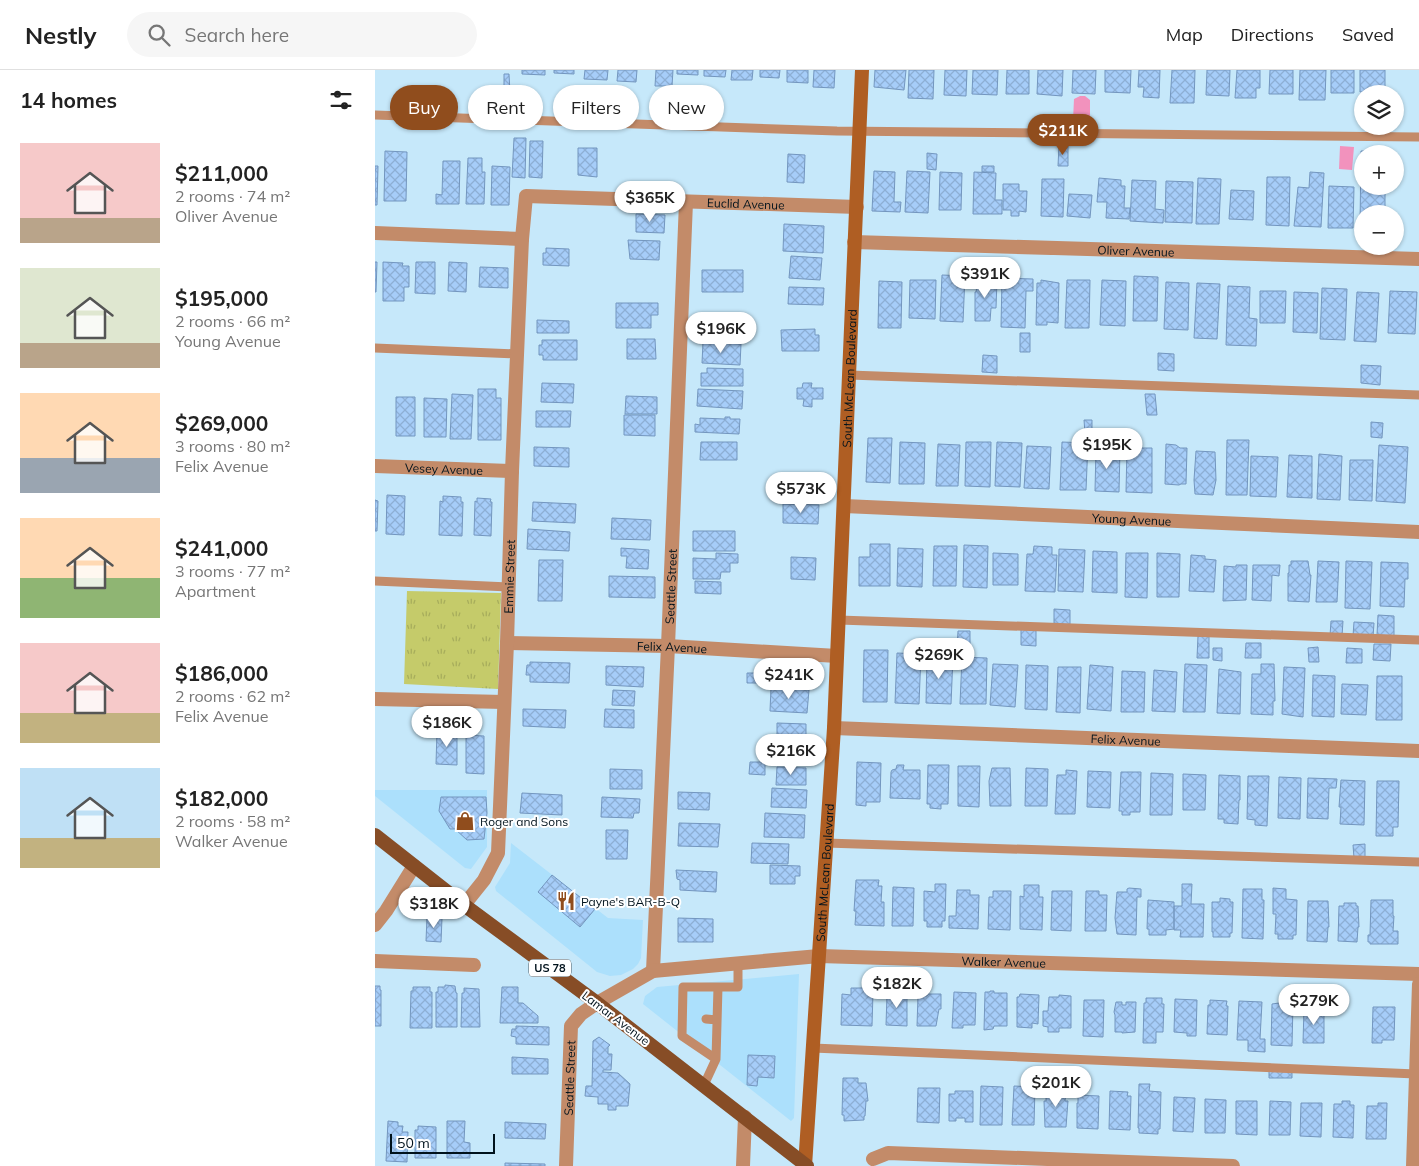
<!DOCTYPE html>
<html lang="en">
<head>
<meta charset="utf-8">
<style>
  body { margin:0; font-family:Mulish,sans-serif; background:#f6f6f6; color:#222; height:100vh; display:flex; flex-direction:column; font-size:19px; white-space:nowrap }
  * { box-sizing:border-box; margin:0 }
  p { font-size:16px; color:#767676 }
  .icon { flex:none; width:28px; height:28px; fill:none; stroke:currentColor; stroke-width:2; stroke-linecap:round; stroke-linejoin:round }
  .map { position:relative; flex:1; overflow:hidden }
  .side { display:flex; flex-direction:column; background:#fff; width:375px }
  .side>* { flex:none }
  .top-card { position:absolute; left:15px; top:15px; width:475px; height:45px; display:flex; gap:10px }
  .tools { position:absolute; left:979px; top:15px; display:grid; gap:10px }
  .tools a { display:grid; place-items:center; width:50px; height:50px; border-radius:50%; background:#fff; box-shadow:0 1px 4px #0004; font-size:25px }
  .scale { position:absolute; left:15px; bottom:12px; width:105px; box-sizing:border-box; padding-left:5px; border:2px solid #00121c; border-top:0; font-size:14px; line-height:18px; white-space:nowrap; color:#00121c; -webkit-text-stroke:4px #fff; paint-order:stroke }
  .price { position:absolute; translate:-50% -42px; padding:0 11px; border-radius:18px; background:#fff; color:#222; font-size:16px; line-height:32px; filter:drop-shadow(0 1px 2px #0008) }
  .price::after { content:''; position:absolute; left:50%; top:30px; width:15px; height:11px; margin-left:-8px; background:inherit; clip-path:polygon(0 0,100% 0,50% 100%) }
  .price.on { background:#904d1d; color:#fff }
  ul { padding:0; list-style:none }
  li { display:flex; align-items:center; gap:15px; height:125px; padding:0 20px }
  li span { display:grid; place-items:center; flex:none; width:140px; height:100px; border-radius:0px; color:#555 }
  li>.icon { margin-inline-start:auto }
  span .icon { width:60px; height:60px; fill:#fffc; stroke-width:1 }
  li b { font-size:21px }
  h2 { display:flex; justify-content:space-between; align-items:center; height:60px; padding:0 20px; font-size:21px }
  .pill { padding:0 18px; border-radius:22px; background:#fff; box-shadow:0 1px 4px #0004; font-size:18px; line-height:45px }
  .pill.on { background:#904d1d; color:#fff }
  header { display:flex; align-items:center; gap:30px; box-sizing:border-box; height:70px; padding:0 25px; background:#fff; border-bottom:1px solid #e0e0e0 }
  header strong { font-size:24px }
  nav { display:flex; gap:28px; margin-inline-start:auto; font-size:18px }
  .search { width:350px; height:45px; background:#f6f6f6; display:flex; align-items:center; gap:12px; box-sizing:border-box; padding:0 18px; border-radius:28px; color:#767676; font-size:19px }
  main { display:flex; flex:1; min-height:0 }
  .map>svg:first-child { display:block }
  .built { fill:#ace0fc }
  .grass { fill:url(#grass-tufts) }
  .water { fill:#f292bd }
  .building { fill:url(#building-cross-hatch); stroke:#7396bf }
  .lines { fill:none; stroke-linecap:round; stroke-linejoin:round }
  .service { stroke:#c38b69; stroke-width:9 }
  .minor { stroke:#c38b69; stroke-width:14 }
  .tertiary { stroke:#c38b69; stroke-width:14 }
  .secondary { stroke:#af5e23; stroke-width:14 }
  .primary { stroke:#874d26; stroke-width:14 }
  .labels { text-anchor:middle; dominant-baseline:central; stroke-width:4; stroke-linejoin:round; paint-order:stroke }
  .shield { fill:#fff; stroke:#4c5960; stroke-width:1 }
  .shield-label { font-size:11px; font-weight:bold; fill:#00121c }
  .street-label { font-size:12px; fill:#00121c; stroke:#fff }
  .poi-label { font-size:12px; fill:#00121c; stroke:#fff; text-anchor:start }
</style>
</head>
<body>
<header>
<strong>Nestly</strong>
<div class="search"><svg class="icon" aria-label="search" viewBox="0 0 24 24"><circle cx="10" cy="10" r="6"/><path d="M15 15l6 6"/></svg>Search here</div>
<nav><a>Map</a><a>Directions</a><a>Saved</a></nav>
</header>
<main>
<section class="side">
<h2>14 homes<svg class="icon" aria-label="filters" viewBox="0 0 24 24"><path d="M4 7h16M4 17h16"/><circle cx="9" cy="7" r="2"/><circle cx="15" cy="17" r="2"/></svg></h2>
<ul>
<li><span style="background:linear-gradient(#f6c9c9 75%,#b9a48a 0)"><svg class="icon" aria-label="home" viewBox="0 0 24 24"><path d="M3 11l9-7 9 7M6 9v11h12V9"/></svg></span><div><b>$211,000</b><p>2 rooms · 74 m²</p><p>Oliver Avenue</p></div></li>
<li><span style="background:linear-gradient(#dfe7d0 75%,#b9a48a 0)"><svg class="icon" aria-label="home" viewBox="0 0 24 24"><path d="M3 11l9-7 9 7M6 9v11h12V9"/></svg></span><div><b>$195,000</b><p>2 rooms · 66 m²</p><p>Young Avenue</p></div></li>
<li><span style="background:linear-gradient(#ffd9b3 65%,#9aa5b1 0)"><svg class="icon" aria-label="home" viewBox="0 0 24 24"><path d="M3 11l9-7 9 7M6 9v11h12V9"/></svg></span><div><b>$269,000</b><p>3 rooms · 80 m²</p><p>Felix Avenue</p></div></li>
<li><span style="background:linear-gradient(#ffd9b3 60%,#8fb573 0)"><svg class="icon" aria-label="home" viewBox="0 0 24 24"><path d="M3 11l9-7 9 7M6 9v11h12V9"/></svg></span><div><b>$241,000</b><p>3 rooms · 77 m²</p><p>Apartment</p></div></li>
<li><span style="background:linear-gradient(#f6c9c9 70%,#c2b280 0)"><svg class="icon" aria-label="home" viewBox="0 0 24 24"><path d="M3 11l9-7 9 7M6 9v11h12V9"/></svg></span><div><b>$186,000</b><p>2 rooms · 62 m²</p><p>Felix Avenue</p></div></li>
<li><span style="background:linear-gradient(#bfe0f5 70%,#c2b280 0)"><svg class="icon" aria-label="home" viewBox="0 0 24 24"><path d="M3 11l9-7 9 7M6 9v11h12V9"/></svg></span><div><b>$182,000</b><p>2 rooms · 58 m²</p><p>Walker Avenue</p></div></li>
</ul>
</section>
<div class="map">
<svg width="1044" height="1096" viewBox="0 0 1044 1096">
  <defs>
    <pattern id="grass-tufts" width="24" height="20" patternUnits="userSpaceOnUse" patternTransform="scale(1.25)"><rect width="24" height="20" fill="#c5cb6a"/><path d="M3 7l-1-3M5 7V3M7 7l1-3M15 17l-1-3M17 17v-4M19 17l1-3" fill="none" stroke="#a7ad5b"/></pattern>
    <pattern id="building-cross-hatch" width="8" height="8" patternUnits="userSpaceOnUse" patternTransform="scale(1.25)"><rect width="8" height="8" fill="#a6cdf9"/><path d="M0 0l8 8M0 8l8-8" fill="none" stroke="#8dafd5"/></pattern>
  </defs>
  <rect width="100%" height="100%" fill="#c6e8fa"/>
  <path class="built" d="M0 720H112V777L96 799 90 798 0 726Z
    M136 773 233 848 268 850 266 888 263 894 258 899 246 905 235 906 222 902 121 821 120 817 135 793Z
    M424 904 419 1048 416 1051 268 934 270 926 282 917Z"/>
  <path class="grass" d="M32 521 126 523 123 619 29 614Z"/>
  <path class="water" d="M705 26H710L715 30V51L710 56H701L698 50 699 29Z
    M965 76 979 77 977 100 964 99Z"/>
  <path class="building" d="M147 0H170V5L147 4Z
    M179 0H199V4L179 3Z
    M210 0H233L232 10 209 9Z
    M243 0H262L261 12 242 11Z
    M281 0H298L297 16H280Z
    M302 0H323V5L302 4Z
    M329 0H351L350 7 329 6Z
    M357 0H378L377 10H356Z
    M385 0H405L404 8 385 7Z
    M412 0H433V13L412 12Z
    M439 0H460L459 18 438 17Z
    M500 0H531L529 20 499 17Z
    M534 0H559L558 29 533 28Z
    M570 0H592L591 26 569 25Z
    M598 0H623L622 25 597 24Z
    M632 0H654V24H631Z
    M663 0H688L687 26 662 24Z
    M698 0H721L720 24 697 23Z
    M730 0H756L755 23 730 22Z
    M764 0H785L784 28 768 27 769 17H763Z
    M797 0H820L819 33H795Z
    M832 0H855L854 26 831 25Z
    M862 0H885V18H881V28H860Z
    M895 0H918V24H894Z
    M925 0H951L950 30H924Z
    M956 0H979V23H956Z
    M985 0H1010V22H985Z
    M129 4H134L135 23H129Z
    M315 38H326L325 52H314Z
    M139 68H151L150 108 137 107Z
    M155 71H168L167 108 154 107Z
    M684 75H693V96H683Z
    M203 78H222V107L203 105Z
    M10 81 32 82 31 131H9Z
    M986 81H1002V84H988V116H1010V144H988V157H985Z
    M552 83 562 84 561 100 552 99Z
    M413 84 430 85 429 113 412 112Z
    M93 88H107V102H110L109 134H91Z
    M68 91H85L84 134H61V124L67 125Z
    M0 96H3L2 135H0Z
    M117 96 135 97 134 135H116Z
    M607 96H619V102H607Z
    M499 101 520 102 519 132H526L525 142 497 141Z
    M532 101 555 102 553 143 530 142Z
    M565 102 587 103 586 140H564Z
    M599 102 621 103 620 130H627V144H598Z
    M935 102 949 103 946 157 919 156 923 117 934 118Z
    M892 107H915L914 156 891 155Z
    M724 108 746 110V116H750L749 138H755L754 149 731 148 732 132H722Z
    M823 108 846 109 844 154H821Z
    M667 109H689L688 147 666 146Z
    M757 110 781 111 780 139 789 140 788 153 755 151Z
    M791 111 818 112 817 153 790 152Z
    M628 114H644V121H652L651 142 644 141V146H636V140H628Z
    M954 116 979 117 978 158H953Z
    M856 120 879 121 878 150 854 149Z
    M694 124 717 125 715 148 692 146Z
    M261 144 290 145 289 163 261 162Z
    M409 154 449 156 448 183 408 181Z
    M253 170 285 171 284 190 255 189Z
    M171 178 194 179V196L168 195V183H171Z
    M416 186 447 188 445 210 414 208Z
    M0 192H2L1 222H0Z
    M8 192 28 193 27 196H34V217H29V231H8Z
    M41 192H60V224L40 223Z
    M74 192 92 193 91 222 73 221Z
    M105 197 133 198V218L104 217Z
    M327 200H368V222H327Z
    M567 205 590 206 588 252 565 251Z
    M759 206 783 207 782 251H758Z
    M627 208 658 209V221H651L650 258 626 257Z
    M603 209 622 210 621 238H616L615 251H600V222H601Z
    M535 210H561L560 249 534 248Z
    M666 210 684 213 683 253 672 252V255H661L662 213H666Z
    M692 210H715L714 258H690Z
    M727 210 751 211 750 256 725 255Z
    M504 211 527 212 526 258H503Z
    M791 212 814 213 813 260 789 259Z
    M822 213 845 214 842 269 819 268Z
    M853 216 875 217 874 248 882 249 881 276 851 275Z
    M414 217 449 218 448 235 413 234Z
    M947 218 972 219 970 270 945 269Z
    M885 221H911L910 253H885Z
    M1015 221 1042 222 1040 264 1013 263Z
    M919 222 943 223 942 263 918 262Z
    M982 222 1004 223 1001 272 979 271Z
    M241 233H283V245H276V258H241Z
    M162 250 194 251V263H162Z
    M440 259V265H444V281H407L406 260Z
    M645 263H655V282H645Z
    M252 269H280L281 289H252Z
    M167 270H202V290H168V285H164V275H167Z
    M328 272 366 274 365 295 327 293Z
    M783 283 799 284V301L783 300Z
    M608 285 622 286V303L607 302Z
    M986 295 1006 296 1005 315 986 313Z
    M332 298 368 299V316H326V303H332Z
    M167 313 199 314 198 333 166 332Z
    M428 313H437L436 318H448V329H437V337L428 336 429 329H422V318H427Z
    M103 319H121V328H126V370H103Z
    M323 319 368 321 367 339 322 336Z
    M77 324 98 325 96 369H75Z
    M770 324H780L782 345H772Z
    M251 326 282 327V344H250Z
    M21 327H40V366H21Z
    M49 328 72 329 71 367H49Z
    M161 341H196L195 357H161Z
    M249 345H280V366L249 365Z
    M350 347H355V349H365L364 364 320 362V354L325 355V348L350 349Z
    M709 350H717V363H710Z
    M996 352 1008 353 1007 368 996 367Z
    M493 368H517L515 413 491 412Z
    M852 370H874L872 425H851Z
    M326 372H362V390H325Z
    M525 372 550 373 549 414H524Z
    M591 372H616L615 417 590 416Z
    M622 372 647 373 645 417 620 416Z
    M687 372 713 373 711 420H685Z
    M563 374 585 375 583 416H561Z
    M791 374 801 375 805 378H812L811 414H806L804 415 790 414Z
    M1004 375 1033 377 1030 433 1001 431Z
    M652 376 676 377 674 419 649 418Z
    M159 377 194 378V397L159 396Z
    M721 378 745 379 744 422 720 421Z
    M752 378H777V423L751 422Z
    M821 381 840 382 841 410 838 425 820 424 819 410Z
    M944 384 967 386 965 430 942 429Z
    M914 385 937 386V428L912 427Z
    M876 386 903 387 901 427 875 426Z
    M975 390H998L997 431 974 430Z
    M12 425 30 426 29 465 11 464Z
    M68 426 86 427V432H88L87 466 64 465 65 431 68 432Z
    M102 428 116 429 115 432H117L116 466 99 465 100 431 102 432Z
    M0 430 3 431 2 461H0Z
    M158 432 201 434 200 453 157 451Z
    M408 434 444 435 443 454 408 453Z
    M237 448 276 450 275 470 236 469Z
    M153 459 195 462 194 481 152 479Z
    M318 461H360V481H318Z
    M495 474H515V516H484V487H495Z
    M589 475 613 476 612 518 588 517Z
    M559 476H582L581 516H558Z
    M659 476 677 477V485H682L680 522 650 521 652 484H658Z
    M246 478 274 480 273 499 251 498 252 486H246Z
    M523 478 548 479 547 517 522 516Z
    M684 479 710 480 708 522 683 521Z
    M718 481 742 482V523L717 522Z
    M341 483 363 484V493H355V502H346L345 509H318V488L341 489Z
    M618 483 643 484V515H618Z
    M751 483H773L772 528 750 527Z
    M782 483 805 484 804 527H782Z
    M816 485 830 486V489L841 490 839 522 814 521Z
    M416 487 441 488 440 510 416 509Z
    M164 490H188L187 531H163Z
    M916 491H933L935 505H936L934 532 913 531V503H914V495H916Z
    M943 491 964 492 962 532H941Z
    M971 491 997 492 995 539 970 538Z
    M1006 492 1033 493V509H1030L1029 537 1005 536Z
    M861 495H872L871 530 848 531 849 496 861 497Z
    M878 495H905L904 506 897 505 896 531 877 530Z
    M234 506 280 507V528L234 527Z
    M320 511 346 512V524L320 523Z
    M679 539 695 540V555L679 553Z
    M1003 545 1019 546V566L1002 565Z
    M956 551H968L967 566H955Z
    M979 552 999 553 998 567 978 566Z
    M646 559 661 560V576L646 575Z
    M583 561H595V579L582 578Z
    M823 566H834V588H822Z
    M871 573H886V588H870Z
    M999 574H1016L1015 591 998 590Z
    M943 577 944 592H934L933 578Z
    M838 578H847V591L838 590Z
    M972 578 987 579V593H971Z
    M489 580H513L512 632H488Z
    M522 583 546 584 544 634 520 633Z
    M552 586 578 587 576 634 551 633Z
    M587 587 612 588 611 634H585Z
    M155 592 195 593 194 613 155 612V605H151L152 595H155Z
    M402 594 438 596 437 618 401 617Z
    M618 594 643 595 640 637 615 635Z
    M810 594 832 595 830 642H808Z
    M886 594H899L900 631H898V645L876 644 877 604H886Z
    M651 595 673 596 672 640 650 639Z
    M715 595 738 597 736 641 712 639Z
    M231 596 269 597 268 617 231 615Z
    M683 597H706L705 643 681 642Z
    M909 597 930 598 928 647 907 644Z
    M844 599 866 602 865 644 842 643Z
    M779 600 802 602 800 642 777 641Z
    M747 601 770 602 769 642H746Z
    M372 603H382V613H372Z
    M938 605 960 606 959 647 937 646Z
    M1002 606H1027V650H1001Z
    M967 614 993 615 991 645 966 644Z
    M396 618 434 620 432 643 395 641Z
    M238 620 260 621 259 636 237 635Z
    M148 639 191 640 190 658 148 656Z
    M230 639 259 640V658L229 657Z
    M402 653 431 654V667L402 666Z
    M62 661H82V695L61 694Z
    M91 665 109 666V704L91 703Z
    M403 671 434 672V692L402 691Z
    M375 692H390V705L374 704Z
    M482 692 506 693 505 732H491V736L481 735Z
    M522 695H529L528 700H545V729L515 728 516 702 517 700 521 699Z
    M553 695H574L573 734H566V739L555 738V734H552Z
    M583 696H605L604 737 583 736Z
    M402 697 431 698V715H401Z
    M617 698H635L636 736H615L614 711Z
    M651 698 673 699 672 736H650Z
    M235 699 267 700V719H235Z
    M691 700 702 701 700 744H680L682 705H691Z
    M713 701 736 702 735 738 712 737Z
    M746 702H766L765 742H755V745H747V741H744Z
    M776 703 798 704 797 745H775Z
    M808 704 831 705 830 740H808Z
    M844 705 865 706V730H864L863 754 849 753V749H843Z
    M873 706H894L892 756 880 755V750L872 749Z
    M904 707 926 708 925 749 903 748Z
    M933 708 962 709 961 718H954L953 749 932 748Z
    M966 710 990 711 989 755 965 754 966 737H964Z
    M1002 711H1024L1023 757H1018V766H1001Z
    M397 718 432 720 431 738 396 737Z
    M303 722 335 723 334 740 303 739Z
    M147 723 187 725V745L145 743Z
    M66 727H111L112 743 109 769 92 770 80 759H75L64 741Z
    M227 727 265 729 264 743H259L258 748 226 747Z
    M390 743 430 745 429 768 389 767Z
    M304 753 345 754 343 777 303 776Z
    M231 760H253L252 789H231Z
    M377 773 414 774 413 794 376 793Z
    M990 774V787L979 788 978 775Z
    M395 795 425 796V806H420V814H395Z
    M301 800 342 802 341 822 305 820V810L302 809Z
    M177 805 220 839 205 857 163 822Z
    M481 810H504L503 816H507L506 832H509V856L480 855 481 841H479Z
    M560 814H571L570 851H567V857H552V851H549V821L560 822Z
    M807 814H817L816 834H829L828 867H805L806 860H799V836H807Z
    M649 815H664V827H668L667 860 645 859V826L649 827Z
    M518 817 539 818 538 856H517Z
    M754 818 766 819V827H762L761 865 742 864 740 848 742 822H752V819Z
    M898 818 911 819V829L922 830 921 865H918V869H903V864H900L901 844H898Z
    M868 819H887V830H889L888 869 867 868Z
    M582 820H595V825H604L603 859 574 858V846H581Z
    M618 821H636L635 860 613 859 614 827H618Z
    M677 821H697L696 861 676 860Z
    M711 821H724V825H732L731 861H710Z
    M845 828 855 829V832H858L857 863H855V867H838V862H837V832H845Z
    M773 830 799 832V859L791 860V865H774V859H772Z
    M996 830H1018V846H1019L1018 861H1023V874H995V872H993V865H995Z
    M933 831H953L954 857H953L952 872 932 871Z
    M969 833H981V836H983L984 857H983L982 872 963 871 964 836H969Z
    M52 847 67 848 66 872 51 871Z
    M303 848 338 849V872H303Z
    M70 915 80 916 81 923H82V957H61V922H63V917H70Z
    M0 916H5V920H6V956H0Z
    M38 917H55V922H57V958H35L36 921H38Z
    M127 917H143V933H148L163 946V953H125Z
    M89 918 104 919 105 957H86L87 923H89Z
    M476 918H497V922H498L497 956 466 955 467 924 476 925Z
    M521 920 532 921V956L511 955 512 925 521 926Z
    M615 921H619V923H632V956H619L618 959 609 960 610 922H615Z
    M579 922 601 923 600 955H588V958H577Z
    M553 924H566V939H564L561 956H542L543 926H552Z
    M645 924 664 925 663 954 657 953V958L642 957V927H644Z
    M684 925 696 926V958H684V962H673V957L668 956V941H673L674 927H684Z
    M771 928H787V934H789L788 962H781V973H768L769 933H771Z
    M800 929 822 930 821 966H812V963L799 962Z
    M709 930H729L728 967 708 966Z
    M835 930 852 931 851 936H853L852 965 832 964 833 935H835Z
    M864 931 887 932 885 969H890V982L873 981V970H862Z
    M741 932H747V935H751V932H761L760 962 747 963V962H740V945L739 942Z
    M904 933 918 934 917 976 896 975 897 934Z
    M998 937H1020L1019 970H1007V973H997Z
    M929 938 949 939V973H928Z
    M141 956 174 957V975L141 974V967L136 966 137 959H141Z
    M224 967 235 975 233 977V984H237L236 1000H228V1002L243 1003 255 1014 253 1036H241V1040H233V1034H223V1027L210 1026 211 1016H217L218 971Z
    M373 985 400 986 399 1008 383 1007 382 1016 372 1015Z
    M137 987 173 989V1004H137Z
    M894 999H917V1008H894Z
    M468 1008H483V1013H491L493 1031H491L490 1046H489V1050L469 1051V1045H467Z
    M764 1014H775L774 1021 786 1022 785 1059H783V1064L764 1063V1058H763Z
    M606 1016 628 1017 627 1055H605Z
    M639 1016 660 1017 659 1055H637Z
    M543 1018H565L564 1053 542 1052Z
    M671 1018H684V1022H691L690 1031H693L691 1057H670L669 1031H671Z
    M580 1021H598V1052H590V1048H581V1051H574V1024H580Z
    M735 1021 753 1022 752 1026H756L755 1060 734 1059Z
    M703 1025 724 1026 723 1059 702 1058V1033H703Z
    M799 1027 820 1028 818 1062 798 1061Z
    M830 1029 851 1030 850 1063H830Z
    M861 1031H882V1065L861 1064Z
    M895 1031 916 1032 915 1065H894Z
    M967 1031H975V1035H979L978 1068 958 1067 959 1034H967Z
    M926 1033H947L946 1067 925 1066Z
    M1003 1033H1012L1011 1069H991L992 1036H1003Z
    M13 1051 23 1052V1056H28L27 1062H33L32 1092 11 1091Z
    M72 1051H90L89 1072 95 1073V1088H72Z
    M130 1052 171 1054 170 1069 130 1068Z
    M43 1056 61 1057V1088H40V1060H43Z
    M130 1093 170 1094V1096H130Z"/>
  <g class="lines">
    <path class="service" d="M0 45 462 61 1044 67
      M0 278 142 284
      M474 305 1044 325
      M0 511 134 517
      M464 550 1044 570
      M451 773 1044 792
      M343 917 341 989 307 966 308 917H363V892
      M331 949 342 950
      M438 978 1041 1004
      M329 1015 341 989"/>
    <g class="minor">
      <path d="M0 163 147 169"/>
      <path id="s1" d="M479 172 1044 189"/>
      <path id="s2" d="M0 396 137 401"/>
      <path id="s3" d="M132 573 293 576 462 586"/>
      <path d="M0 629 129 632"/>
      <path id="s4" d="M459 658 1044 681"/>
      <path id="s5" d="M89 835 109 810 123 783 132 573 137 401 147 169 151 126 482 137"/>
      <path d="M0 855 11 841 39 796"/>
      <path d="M0 891 99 895"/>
      <path id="s6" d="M278 901 293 576 311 132"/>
      <path d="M498 1089 513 1083 858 1096"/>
      <path id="s7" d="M191 1096 196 956 206 944 222 933 278 901 444 886 1044 904"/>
      <path d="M368 1096 370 1047"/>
      <path d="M1038 1096 1044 914"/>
    </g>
    <path class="tertiary" id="s8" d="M469 436 1044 462"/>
    <path class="secondary" id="s9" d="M430 1096 459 658 487 0"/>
    <path class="primary" d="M0 765 89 835 222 933 432 1096"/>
  </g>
  <defs>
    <g id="shop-bare" transform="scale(1.5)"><path d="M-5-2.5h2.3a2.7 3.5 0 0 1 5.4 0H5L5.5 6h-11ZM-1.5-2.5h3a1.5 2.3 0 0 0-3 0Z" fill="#904d1d" stroke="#fff" stroke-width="2.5" paint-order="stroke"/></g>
    <g id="restaurant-bare" transform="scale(1.5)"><path d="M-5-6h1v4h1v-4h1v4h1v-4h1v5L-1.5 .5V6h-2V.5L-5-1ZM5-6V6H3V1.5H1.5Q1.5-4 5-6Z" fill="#904d1d" stroke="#fff" stroke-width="2.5" paint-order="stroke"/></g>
  </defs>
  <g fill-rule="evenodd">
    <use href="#shop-bare" x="90" y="751"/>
    <use href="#restaurant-bare" x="191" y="831"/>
  </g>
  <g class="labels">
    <rect class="shield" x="154" y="889.5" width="42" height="17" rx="4"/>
    <g class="shield-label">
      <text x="175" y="898">US 78</text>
    </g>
    <g class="street-label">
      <text stroke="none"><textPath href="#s5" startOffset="940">Euclid Avenue</textPath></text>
      <text stroke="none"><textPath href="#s1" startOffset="282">Oliver Avenue</textPath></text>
      <text stroke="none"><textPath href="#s9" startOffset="789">South McLean Boulevard</textPath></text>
      <text stroke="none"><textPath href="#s2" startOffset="69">Vesey Avenue</textPath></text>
      <text stroke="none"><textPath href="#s8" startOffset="288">Young Avenue</textPath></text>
      <text stroke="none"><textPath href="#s5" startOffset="339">Emmie Street</textPath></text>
      <text stroke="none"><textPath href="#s6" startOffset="385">Seattle Street</textPath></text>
      <text stroke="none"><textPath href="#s3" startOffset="165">Felix Avenue</textPath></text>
      <text stroke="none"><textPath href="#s4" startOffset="292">Felix Avenue</textPath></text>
      <text stroke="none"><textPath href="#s9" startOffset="294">South McLean Boulevard</textPath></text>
      <text stroke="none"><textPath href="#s7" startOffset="591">Walker Avenue</textPath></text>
      <text transform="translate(241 948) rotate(37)">Lamar Avenue</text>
      <text stroke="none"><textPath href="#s7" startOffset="88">Seattle Street</textPath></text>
    </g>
    <g class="poi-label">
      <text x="105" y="751">Roger and Sons</text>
      <text x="206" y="831">Payne's BAR-B-Q</text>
    </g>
  </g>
</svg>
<div class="tools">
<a><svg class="icon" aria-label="layers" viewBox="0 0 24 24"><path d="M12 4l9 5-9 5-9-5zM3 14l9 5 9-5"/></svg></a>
<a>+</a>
<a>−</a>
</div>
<div class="scale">50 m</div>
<b class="price on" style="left:688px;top:86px">$211K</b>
<b class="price" style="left:275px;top:153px">$365K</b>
<b class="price" style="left:610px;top:229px">$391K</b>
<b class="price" style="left:346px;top:284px">$196K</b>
<b class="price" style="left:732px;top:400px">$195K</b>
<b class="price" style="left:426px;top:444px">$573K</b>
<b class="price" style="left:564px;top:610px">$269K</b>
<b class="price" style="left:414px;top:630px">$241K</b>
<b class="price" style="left:72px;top:678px">$186K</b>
<b class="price" style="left:416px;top:706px">$216K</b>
<b class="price" style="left:59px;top:859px">$318K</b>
<b class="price" style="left:522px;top:939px">$182K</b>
<b class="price" style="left:939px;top:956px">$279K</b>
<b class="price" style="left:681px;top:1038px">$201K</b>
<div class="top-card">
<a class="pill on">Buy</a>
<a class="pill">Rent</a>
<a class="pill">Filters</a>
<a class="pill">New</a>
</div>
</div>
</main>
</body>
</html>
